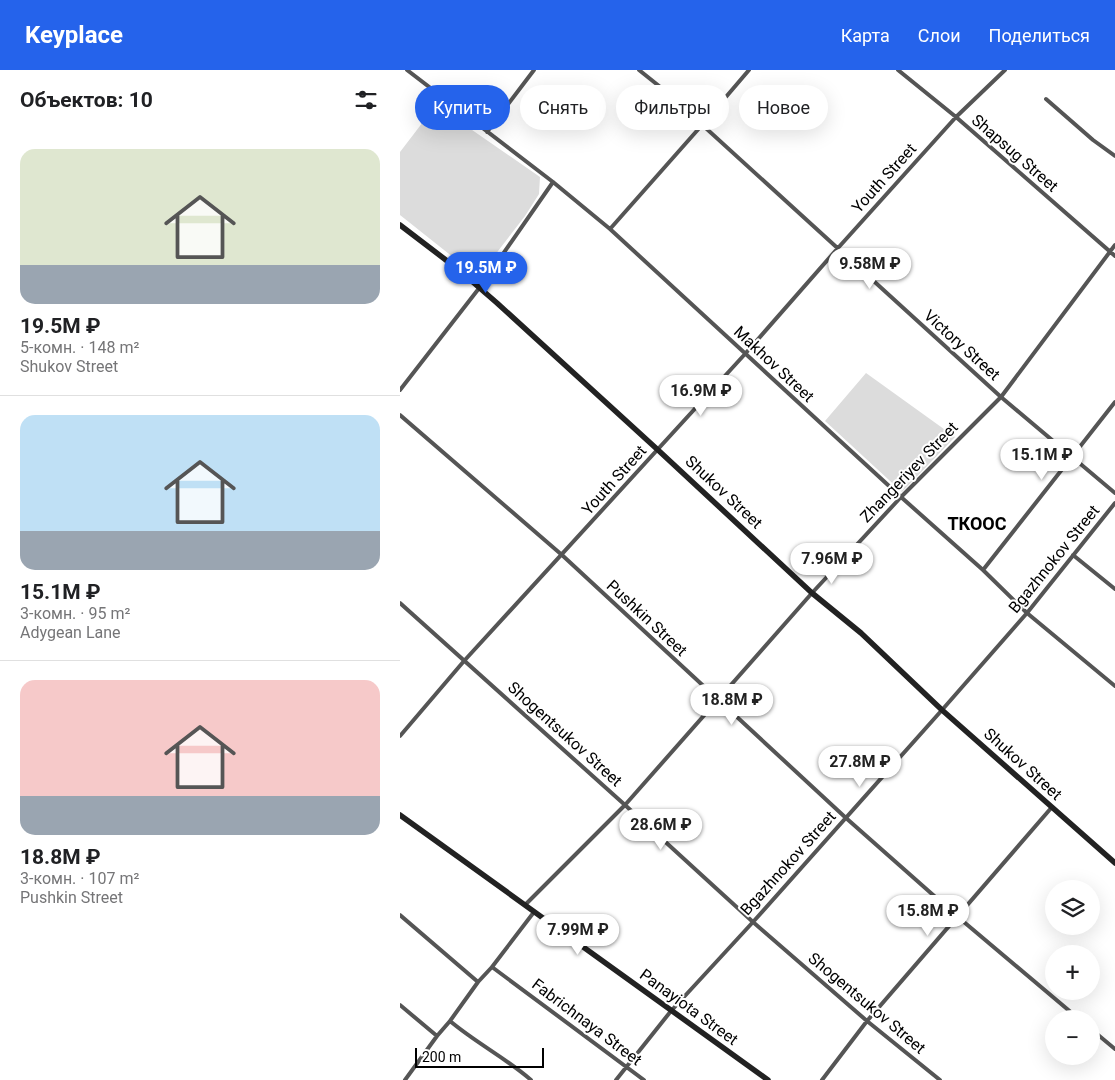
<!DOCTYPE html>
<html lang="ru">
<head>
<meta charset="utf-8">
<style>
  body { margin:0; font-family:Roboto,sans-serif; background:#f6f6f6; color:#202124; height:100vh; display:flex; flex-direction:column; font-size:19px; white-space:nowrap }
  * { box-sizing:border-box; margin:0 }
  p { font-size:16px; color:#757577 }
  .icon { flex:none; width:28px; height:28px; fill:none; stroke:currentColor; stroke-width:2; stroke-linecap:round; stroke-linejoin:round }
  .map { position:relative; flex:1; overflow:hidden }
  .side { display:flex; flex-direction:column; background:#fff; width:400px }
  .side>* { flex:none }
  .hud { position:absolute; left:15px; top:15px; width:475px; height:45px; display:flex; gap:10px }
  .tools { position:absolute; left:645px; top:810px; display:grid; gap:10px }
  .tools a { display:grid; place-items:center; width:55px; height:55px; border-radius:50%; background:#fff; box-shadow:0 5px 20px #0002; font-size:25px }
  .scale { position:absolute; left:15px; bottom:12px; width:129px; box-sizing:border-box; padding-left:5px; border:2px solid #000; border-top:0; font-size:14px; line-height:18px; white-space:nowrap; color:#000; -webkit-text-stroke:4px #fff; paint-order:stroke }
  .price { position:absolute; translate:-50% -42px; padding:0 11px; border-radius:18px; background:#fff; color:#222; font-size:16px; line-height:32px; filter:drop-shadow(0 1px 2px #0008) }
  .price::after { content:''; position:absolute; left:50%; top:30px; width:15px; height:11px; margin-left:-8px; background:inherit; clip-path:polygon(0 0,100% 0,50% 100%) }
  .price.current { background:#2563eb; color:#fff }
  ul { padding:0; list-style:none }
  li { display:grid; align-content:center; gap:10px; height:265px; padding:0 20px }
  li+li { border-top:1px solid #e0e0e0 }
  li span { display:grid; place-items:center; height:155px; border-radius:15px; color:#555 }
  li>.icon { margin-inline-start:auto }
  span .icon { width:90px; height:90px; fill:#fffc; stroke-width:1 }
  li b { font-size:21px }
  h2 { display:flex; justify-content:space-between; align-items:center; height:60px; padding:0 20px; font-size:21px }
  .tag { padding:0 18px; border-radius:22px; background:#fff; box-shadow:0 5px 20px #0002; font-size:18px; line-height:45px }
  .tag.current { background:#2563eb; color:#fff }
  header { display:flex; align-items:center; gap:30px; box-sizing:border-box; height:70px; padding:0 25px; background:#2563eb; color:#fff }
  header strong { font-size:24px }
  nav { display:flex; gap:28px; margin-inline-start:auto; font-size:18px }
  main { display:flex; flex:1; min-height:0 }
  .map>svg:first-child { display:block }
  .green { fill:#dcdcdc }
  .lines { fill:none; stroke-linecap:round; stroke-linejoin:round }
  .street { stroke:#555; stroke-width:4 }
  .secondary { stroke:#222; stroke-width:5.5 }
  .labels { text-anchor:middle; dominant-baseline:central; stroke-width:4; stroke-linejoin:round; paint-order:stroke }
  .street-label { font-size:16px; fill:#000; stroke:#fff }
  .neighbourhood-label { font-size:18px; font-weight:bold; fill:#000; stroke:#fff }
</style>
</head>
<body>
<header>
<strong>Keyplace</strong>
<nav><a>Карта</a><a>Слои</a><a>Поделиться</a></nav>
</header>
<main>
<section class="side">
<h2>Объектов: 10<svg class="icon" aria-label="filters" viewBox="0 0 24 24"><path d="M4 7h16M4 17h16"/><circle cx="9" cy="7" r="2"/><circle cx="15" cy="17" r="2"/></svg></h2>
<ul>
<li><span style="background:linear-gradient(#dfe7d0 75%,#9aa5b1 0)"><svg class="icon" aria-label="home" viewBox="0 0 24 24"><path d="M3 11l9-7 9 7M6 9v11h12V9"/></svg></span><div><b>19.5M ₽</b><p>5-комн. · 148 m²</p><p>Shukov Street</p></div></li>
<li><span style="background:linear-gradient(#bfe0f5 75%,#9aa5b1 0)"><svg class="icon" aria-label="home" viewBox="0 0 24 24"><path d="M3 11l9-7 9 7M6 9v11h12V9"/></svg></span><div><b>15.1M ₽</b><p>3-комн. · 95 m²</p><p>Adygean Lane</p></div></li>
<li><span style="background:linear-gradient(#f6c9c9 75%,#9aa5b1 0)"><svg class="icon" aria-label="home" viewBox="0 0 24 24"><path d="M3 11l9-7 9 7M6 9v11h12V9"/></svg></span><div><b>18.8M ₽</b><p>3-комн. · 107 m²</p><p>Pushkin Street</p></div></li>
</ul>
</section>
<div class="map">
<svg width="715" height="1010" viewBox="0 0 715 1010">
  <rect width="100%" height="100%" fill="#fff"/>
  <path class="green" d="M36 35 140 107 139 124 125 146 78 207 0 145V82Z
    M466 303 555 367 502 422 425 351Z"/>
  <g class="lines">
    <path class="street" d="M7 0 153 112 210 159 501 427 583 500 627 543 715 616
      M239 0 264 20 601 327 715 423
      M498 0 556 47 715 186
      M646 29 693 70 715 86
      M87 62 134 0
      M210 159 302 55 349 0
      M0 320 80 217 153 112
      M0 345 162 485 446 748 558 847 679 949
      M673 485 715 519
      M583 500 715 332
      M0 533 225 735 353 852 467 951 540 1010
      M0 666 64 591 345 284 438 178 556 47 605 0
      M125 835 225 735 412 523 501 427 601 327 715 175
      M0 845 78 912
      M92 897 244 1010
      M0 935 37 966
      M50 951C76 973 106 988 131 1010
      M691 959 715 979
      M5 1010 37 966 50 951 78 912 92 897 134 842
      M216 1010 271 941 353 852 542 640 627 543 715 433
      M422 1010 467 951 652 737"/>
    <path class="secondary" d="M0 155 59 200 97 233 258 380 412 523 461 563 542 640 715 793
      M0 745 368 1010"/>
  </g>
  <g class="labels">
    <g class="street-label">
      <text transform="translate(615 83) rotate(41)">Shapsug Street</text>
      <text transform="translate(484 108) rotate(-48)">Youth Street</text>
      <text transform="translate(562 275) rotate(42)">Victory Street</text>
      <text transform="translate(374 294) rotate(43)">Makhov Street</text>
      <text transform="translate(509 402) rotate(-46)">Zhangeriyev Street</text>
      <text transform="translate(214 410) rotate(-48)">Youth Street</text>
      <text transform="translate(324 422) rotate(43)">Shukov Street</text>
      <text transform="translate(654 489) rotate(-51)">Bgazhnokov Street</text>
      <text transform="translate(247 548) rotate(43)">Pushkin Street</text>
      <text transform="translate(165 664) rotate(42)">Shogentsukov Street</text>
      <text transform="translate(623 694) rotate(42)">Shukov Street</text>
      <text transform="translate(388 793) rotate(-48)">Bgazhnokov Street</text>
      <text transform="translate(467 933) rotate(40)">Shogentsukov Street</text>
      <text transform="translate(289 937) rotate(36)">Panayiota Street</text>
      <text transform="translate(187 952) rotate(37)">Fabrichnaya Street</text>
    </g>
    <g class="neighbourhood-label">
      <text x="577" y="453">ТКООС</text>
    </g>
  </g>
</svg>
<div class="tools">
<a><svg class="icon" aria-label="layers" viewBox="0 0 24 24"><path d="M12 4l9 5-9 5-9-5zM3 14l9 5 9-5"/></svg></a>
<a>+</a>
<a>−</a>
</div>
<div class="scale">200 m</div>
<b class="price" style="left:470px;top:220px">9.58M ₽</b>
<b class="price current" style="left:86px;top:224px">19.5M ₽</b>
<b class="price" style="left:301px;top:347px">16.9M ₽</b>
<b class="price" style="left:642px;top:411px">15.1M ₽</b>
<b class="price" style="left:432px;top:515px">7.96M ₽</b>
<b class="price" style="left:332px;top:656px">18.8M ₽</b>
<b class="price" style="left:460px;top:718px">27.8M ₽</b>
<b class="price" style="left:261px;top:781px">28.6M ₽</b>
<b class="price" style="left:528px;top:867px">15.8M ₽</b>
<b class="price" style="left:178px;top:886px">7.99M ₽</b>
<div class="hud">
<a class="tag current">Купить</a>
<a class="tag">Снять</a>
<a class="tag">Фильтры</a>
<a class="tag">Новое</a>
</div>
</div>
</main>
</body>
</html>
